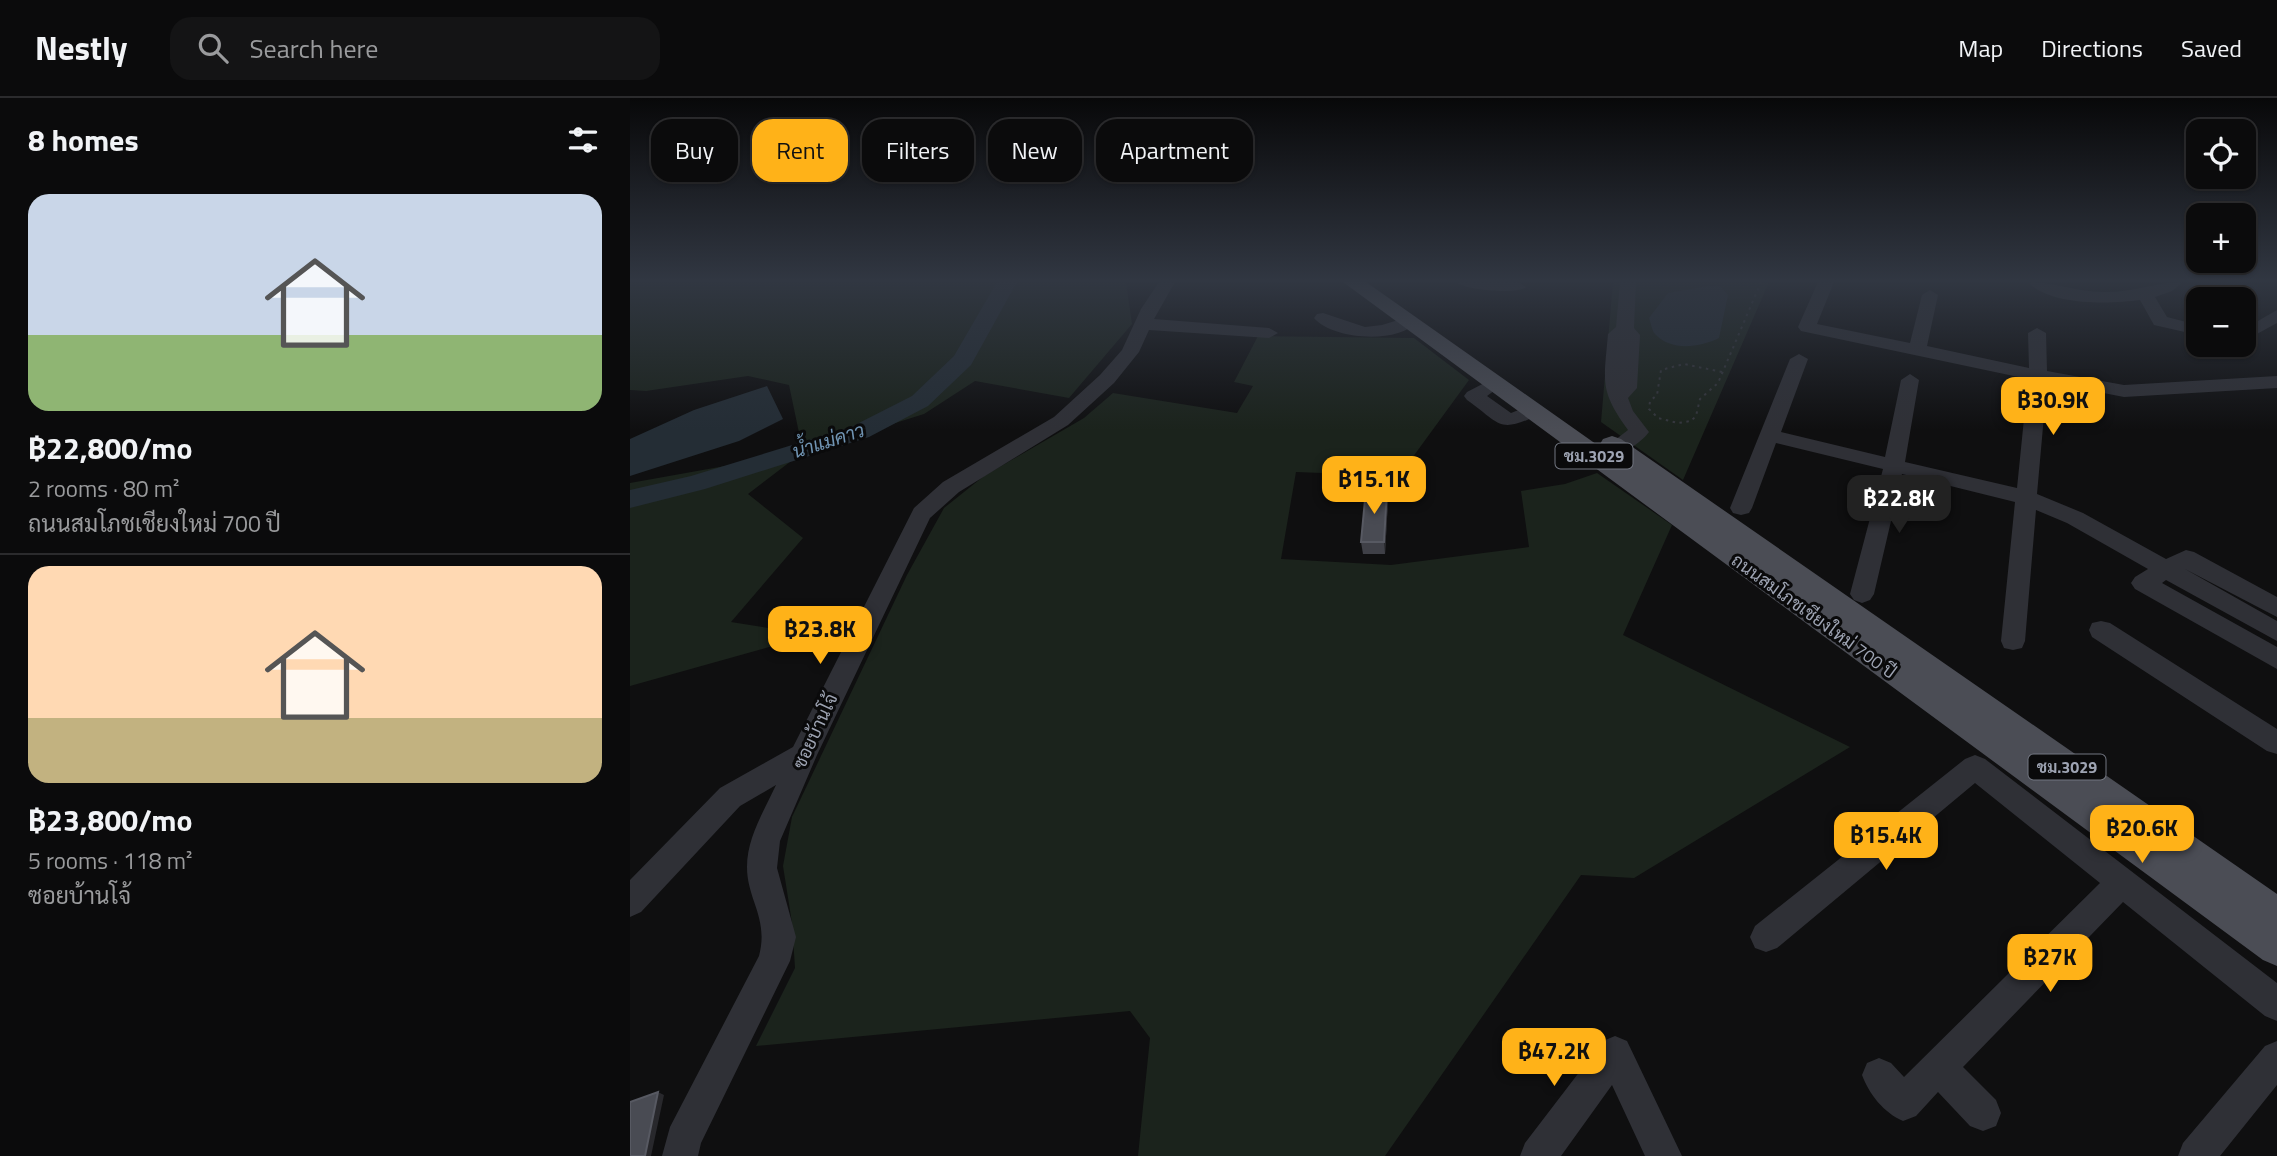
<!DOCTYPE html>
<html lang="en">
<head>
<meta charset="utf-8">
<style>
  body { margin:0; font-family:"Titillium Web",Sarabun,sans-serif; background:#141415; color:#f1f3f6; height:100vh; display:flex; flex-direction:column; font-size:26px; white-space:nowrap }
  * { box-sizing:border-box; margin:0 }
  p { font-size:23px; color:#9a9b9d }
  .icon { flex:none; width:38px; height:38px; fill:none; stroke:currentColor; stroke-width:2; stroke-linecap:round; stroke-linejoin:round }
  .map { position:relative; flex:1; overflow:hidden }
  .details { display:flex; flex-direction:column; background:#0b0b0c; width:630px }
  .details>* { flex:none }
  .top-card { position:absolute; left:21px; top:21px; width:665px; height:63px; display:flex; gap:14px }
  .buttons { position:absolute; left:1556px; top:21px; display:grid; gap:14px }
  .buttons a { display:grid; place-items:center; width:70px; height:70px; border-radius:14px; background:#0b0b0c; box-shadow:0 2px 5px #0004,0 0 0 2px #2b2b2d; font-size:35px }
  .price { position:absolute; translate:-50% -60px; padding:0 16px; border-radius:14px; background:#ffb218; color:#111; font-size:23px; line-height:46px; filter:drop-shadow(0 2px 4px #0008) }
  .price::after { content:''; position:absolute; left:50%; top:42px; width:21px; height:16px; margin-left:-10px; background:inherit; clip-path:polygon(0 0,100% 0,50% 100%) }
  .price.selected { background:#222; color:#fff }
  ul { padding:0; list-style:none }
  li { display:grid; align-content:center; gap:14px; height:371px; padding:0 28px }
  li+li { border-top:2px solid #2b2b2d }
  li span { display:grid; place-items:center; height:217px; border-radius:21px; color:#555 }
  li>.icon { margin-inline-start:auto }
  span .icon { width:126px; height:126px; fill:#fffc; stroke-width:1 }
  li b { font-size:30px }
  h2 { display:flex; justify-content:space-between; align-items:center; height:84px; padding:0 28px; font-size:30px }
  .chip { padding:0 24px; border-radius:21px; background:#0b0b0c; box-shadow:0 2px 5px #0004,0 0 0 2px #2b2b2d; font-size:24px; line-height:63px }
  .chip.selected { background:#ffb218; color:#111 }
  header { display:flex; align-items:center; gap:42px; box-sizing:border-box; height:98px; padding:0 35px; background:#0b0b0c; border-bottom:2px solid #2b2b2d }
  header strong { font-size:33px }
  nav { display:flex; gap:38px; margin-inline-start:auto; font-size:24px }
  .search { width:490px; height:63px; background:#141415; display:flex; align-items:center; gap:18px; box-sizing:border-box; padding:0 24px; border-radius:21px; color:#9a9b9d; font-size:26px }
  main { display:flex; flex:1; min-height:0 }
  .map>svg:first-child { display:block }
  .green { fill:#1b231c }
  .water { fill:#242d35 }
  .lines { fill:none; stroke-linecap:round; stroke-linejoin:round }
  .river { fill:#242d35; fill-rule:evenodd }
  .path { stroke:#35373d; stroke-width:2; stroke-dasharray:2.5 4.5; stroke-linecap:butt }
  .minor { fill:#2f3036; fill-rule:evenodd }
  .major { fill:#4b4d55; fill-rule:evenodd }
  .wall { fill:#3f4047 }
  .shaded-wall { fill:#28282c }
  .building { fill:#494b53; stroke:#575962; stroke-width:2 }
  .labels { text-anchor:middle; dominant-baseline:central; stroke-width:6; stroke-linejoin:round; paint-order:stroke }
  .shield { fill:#0a0a0b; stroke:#727681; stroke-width:2 }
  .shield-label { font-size:16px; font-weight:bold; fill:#9ea4b3 }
  .street-label { font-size:18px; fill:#9ea4b3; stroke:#0a0a0b }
  .water-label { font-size:19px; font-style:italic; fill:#7094b3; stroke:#0a0a0b }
</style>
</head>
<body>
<header>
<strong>Nestly</strong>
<div class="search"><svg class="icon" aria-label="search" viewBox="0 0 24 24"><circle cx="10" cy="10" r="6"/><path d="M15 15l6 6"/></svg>Search here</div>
<nav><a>Map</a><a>Directions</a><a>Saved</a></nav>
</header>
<main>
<section class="details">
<h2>8 homes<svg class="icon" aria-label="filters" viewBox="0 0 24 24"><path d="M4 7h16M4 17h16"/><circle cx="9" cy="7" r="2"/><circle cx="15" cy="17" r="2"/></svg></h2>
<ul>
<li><span style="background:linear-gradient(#c9d6e8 65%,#8fb573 0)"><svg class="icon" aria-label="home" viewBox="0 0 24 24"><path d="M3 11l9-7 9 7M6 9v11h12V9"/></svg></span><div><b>฿22,800/mo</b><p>2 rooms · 80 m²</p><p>ถนนสมโภชเชียงใหม่ 700 ปี</p></div></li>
<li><span style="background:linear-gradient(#ffd9b3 70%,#c2b280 0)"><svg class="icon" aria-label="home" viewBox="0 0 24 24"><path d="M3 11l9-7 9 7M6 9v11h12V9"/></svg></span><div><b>฿23,800/mo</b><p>5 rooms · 118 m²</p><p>ซอยบ้านโจ้</p></div></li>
</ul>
</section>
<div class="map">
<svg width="1647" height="1058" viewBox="0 0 1647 1058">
  <rect width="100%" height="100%" fill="#0f0f10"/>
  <path class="green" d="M0 184H496L502 226 439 300 345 283 294 316 173 354 118 396 173 440 101 524 182 537 0 588V385L173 354 159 287 118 278 16 293 0 292Z
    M983 184H1139L1053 382 971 324Z
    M628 238 784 240 839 282 769 378 666 374 651 461 761 467 899 449 891 393 935 386 967 375 1042 427 993 537 1220 649 1004 780 951 777 755 1058H508L520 940 500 913 126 948 165 870 162 825 153 768 162 719 277 477 314 410 354 378 454 320 483 295 607 315 623 288 604 284Z"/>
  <path class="water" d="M1078 188H1090L1098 197 1089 240C1071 249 1041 254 1025 236 1022 233 1021 225 1019 220L1038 195Z
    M137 288 153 321 109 343 0 378V341L64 312Z"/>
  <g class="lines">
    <path class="river" d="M367 184H387L341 267 298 308 239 339 75 391 0 410V392L61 378 221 329 282 298 324 258Z"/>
    <path class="path" d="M1092 274 1054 266 1031 272 1027 297 1020 303 1019 311 1028 320 1048 325 1061 323 1066 318 1070 301 1088 285 1131 184"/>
    <path class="minor" d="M529 184H545L524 221 639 230 648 235 639 240 519 232 509 254 484 285 438 327 329 394 300 420 187 657 150 743 147 770 166 839 160 863 71 1045 68 1058H32L40 1029 129 858C139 820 117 802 117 769 117 740 134 713 146 687L110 708 11 814 0 819V782L90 690 163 649 284 410 313 384 424 319 470 277 492 252 511 211Z
      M826 184H888L896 189C888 197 834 192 826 184Z
      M990 184H1006L1004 230 1010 237 1007 290 998 300 1003 313 1019 334C1011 345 993 357 979 354L976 349 998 332C969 292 974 284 978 236L986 229Z
      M1188 184H1204L1187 226 1280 245 1292 197 1300 192 1308 197 1297 248 1399 270 1398 235 1407 230 1416 235 1417 273 1494 287 1647 278V290L1494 299 1417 284 1407 396 1453 415 1536 461 1556 452 1564 454 1647 499V519L1555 471 1647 523V543L1536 482 1532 485 1647 549V571L1505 491 1501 485 1505 479 1518 471 1437 425 1406 412 1395 543 1392 550 1383 552 1374 550 1371 543 1385 404 1272 376 1244 496 1240 502 1232 505 1224 502 1220 496 1253 371 1146 345 1122 410 1119 415 1111 417 1103 415 1100 410 1160 261 1169 256 1178 261 1151 334 1255 359 1271 282 1280 276 1289 282 1275 364 1387 390 1398 281 1171 233 1168 229Z
      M1398 184C1424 184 1446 194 1473 194 1501 195 1526 184 1553 184L1542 193 1525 199 1537 219 1568 227V237L1524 227 1510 202C1480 206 1420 208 1398 184Z
      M1647 212V225L1614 243V231Z
      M693 215 735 229 752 227 778 219 787 224C768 246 703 242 684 220L687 216Z
      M864 280 873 286 857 298 881 315 901 307 908 309 911 313 908 317C868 336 871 326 837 302L834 298 837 294Z
      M1471 523 1480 525 1647 631V656L1637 653 1462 539 1459 532 1462 525Z
      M1345 657 1355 661 1647 885V923L1635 918 1493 804 1333 969 1366 1002 1371 1015 1366 1028 1353 1033 1340 1028 1308 994 1286 1018 1273 1023C1254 1015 1239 996 1232 977L1237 965 1249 960 1261 965 1274 979 1470 785 1345 685 1147 850 1136 854 1125 850 1120 839 1125 828 1335 661Z
      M985 938 997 943 1052 1058H1015L982 987 931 1058H890L895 1045 973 943Z
      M1647 943V987L1590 1058H1548L1553 1045 1635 948Z"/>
    <path class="major" d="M713 184H736L973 351 970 346 973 341 982 338 991 341 1647 796V868L1633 862Z"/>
  </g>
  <path class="wall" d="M758 403 755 456H733L731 444Z"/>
  <path class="shaded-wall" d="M757 391 758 403 755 456 754 444Z
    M28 994 34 997 21 1058H15Z"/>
  <path class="building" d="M736 391H757L754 444H731Z
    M28 994 15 1058H0V1004Z"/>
  <linearGradient id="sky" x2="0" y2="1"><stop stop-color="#080809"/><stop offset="0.55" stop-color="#313742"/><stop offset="1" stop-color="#313742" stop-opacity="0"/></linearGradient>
  <rect width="1647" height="332" fill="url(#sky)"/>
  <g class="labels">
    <g class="shield">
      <rect x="925.5" y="345.5" width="77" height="25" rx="5"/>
      <rect x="1398.5" y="656.5" width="77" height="25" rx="5"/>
    </g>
    <g class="shield-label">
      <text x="964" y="358">ชม.3029</text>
      <text x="1437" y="669">ชม.3029</text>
    </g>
    <g class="street-label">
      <text transform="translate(1184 518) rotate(36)">ถนนสมโภชเชียงใหม่ 700 ปี</text>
      <text transform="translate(185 633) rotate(-65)">ซอยบ้านโจ้</text>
    </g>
    <g class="water-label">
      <text transform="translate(198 342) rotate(-18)">น้ำแม่คาว</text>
    </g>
  </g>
</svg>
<div class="buttons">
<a><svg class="icon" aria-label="locate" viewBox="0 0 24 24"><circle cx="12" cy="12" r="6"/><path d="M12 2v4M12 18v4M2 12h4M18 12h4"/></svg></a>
<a>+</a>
<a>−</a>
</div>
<b class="price" style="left:1423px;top:339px">฿30.9K</b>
<b class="price" style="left:744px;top:418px">฿15.1K</b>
<b class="price selected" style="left:1269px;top:437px">฿22.8K</b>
<b class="price" style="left:190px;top:568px">฿23.8K</b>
<b class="price" style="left:1512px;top:767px">฿20.6K</b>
<b class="price" style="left:1256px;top:774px">฿15.4K</b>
<b class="price" style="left:1420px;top:896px">฿27K</b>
<b class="price" style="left:924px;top:990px">฿47.2K</b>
<div class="top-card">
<a class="chip">Buy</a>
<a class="chip selected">Rent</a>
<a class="chip">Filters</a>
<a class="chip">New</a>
<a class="chip">Apartment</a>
</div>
</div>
</main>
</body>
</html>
